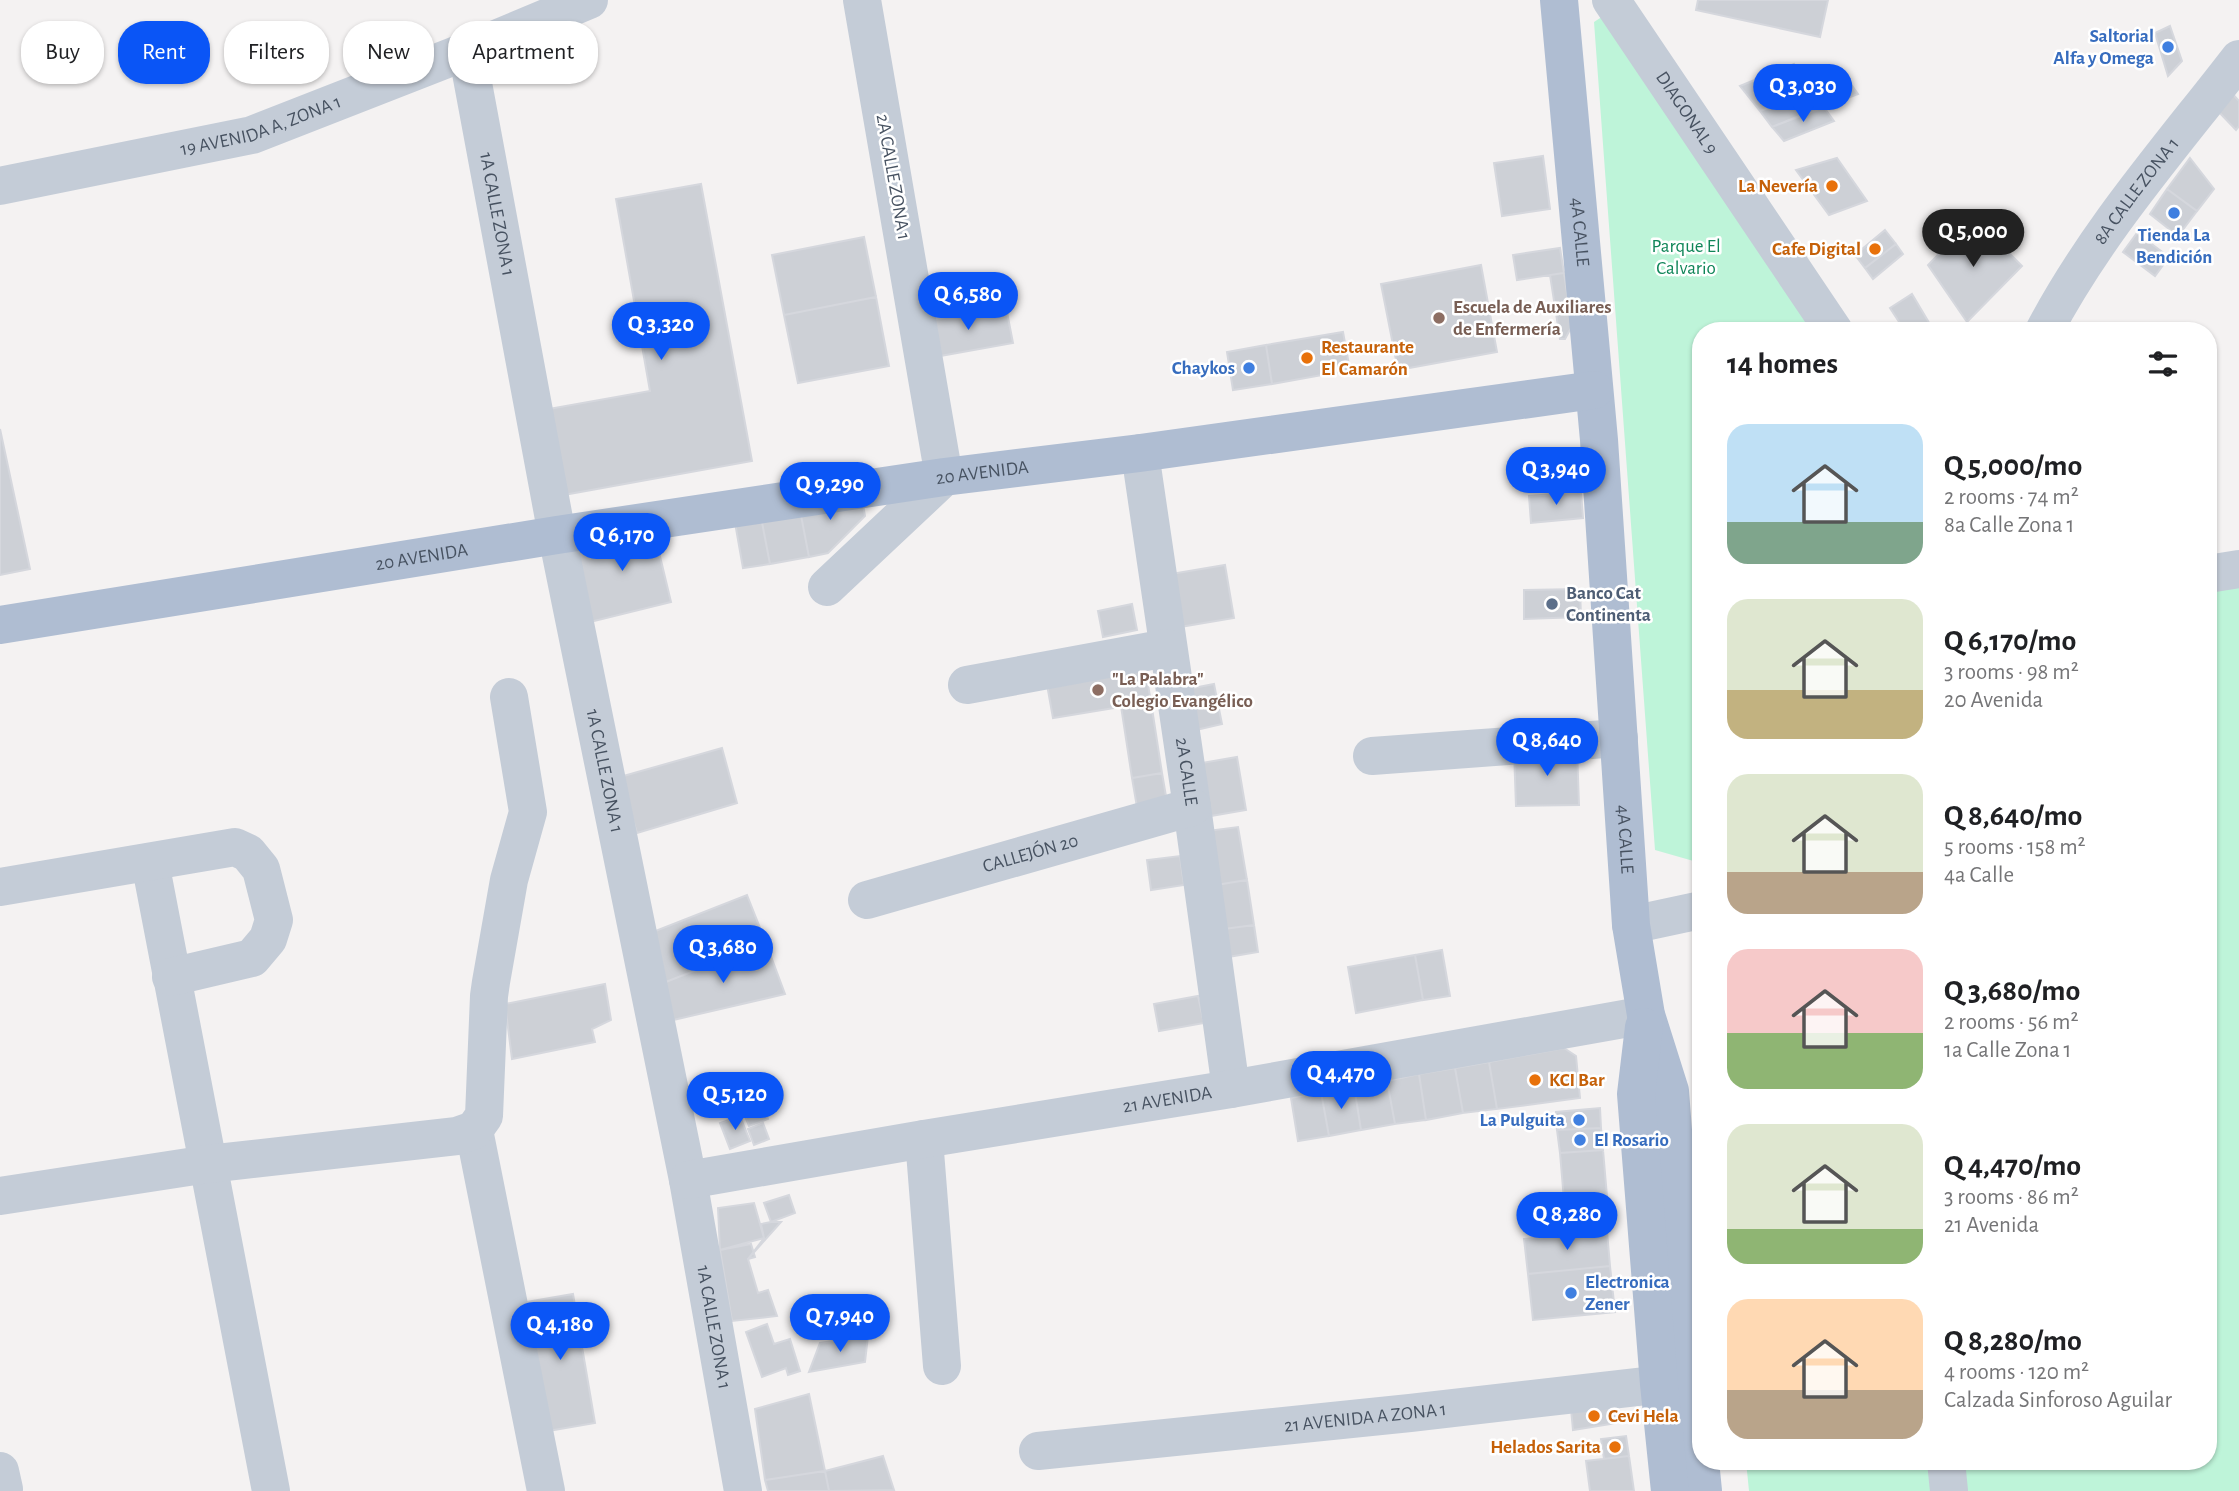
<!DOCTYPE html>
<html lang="en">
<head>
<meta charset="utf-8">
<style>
  body { margin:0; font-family:"Alegreya Sans",sans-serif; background:#f2f2f2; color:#202124; height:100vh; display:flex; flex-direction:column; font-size:26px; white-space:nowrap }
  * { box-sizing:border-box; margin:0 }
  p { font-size:23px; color:#757577 }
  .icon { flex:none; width:38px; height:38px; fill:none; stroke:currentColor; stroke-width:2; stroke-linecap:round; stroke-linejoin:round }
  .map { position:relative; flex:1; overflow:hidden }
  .drawer { position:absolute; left:1692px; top:322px; width:525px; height:1148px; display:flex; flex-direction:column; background:#fff; border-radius:28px; box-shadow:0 2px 5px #0004 }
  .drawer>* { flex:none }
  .hud { position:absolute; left:21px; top:21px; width:665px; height:63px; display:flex; gap:14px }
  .price { position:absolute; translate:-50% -60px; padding:0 16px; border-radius:24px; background:#0a55f6; color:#fff; font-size:23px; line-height:46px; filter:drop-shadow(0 2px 4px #0008) }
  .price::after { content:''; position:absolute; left:50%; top:42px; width:21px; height:16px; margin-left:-10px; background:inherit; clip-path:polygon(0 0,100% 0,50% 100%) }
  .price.selected { background:#222; color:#fff }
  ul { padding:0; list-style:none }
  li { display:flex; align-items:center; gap:21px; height:175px; padding:0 35px }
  li span { display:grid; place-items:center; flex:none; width:196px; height:140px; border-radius:21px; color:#555 }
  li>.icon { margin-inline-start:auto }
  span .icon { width:84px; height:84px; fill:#fffc; stroke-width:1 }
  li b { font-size:30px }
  h2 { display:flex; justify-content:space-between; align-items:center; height:84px; padding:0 35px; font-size:30px }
  .tag { padding:0 24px; border-radius:28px; background:#fff; box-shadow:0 2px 5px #0004; font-size:24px; line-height:63px }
  .tag.selected { background:#0a55f6; color:#fff }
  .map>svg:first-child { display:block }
  .green { fill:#bef4d9 }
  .building { fill:#cdd0d6; stroke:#d5d7dd; stroke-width:2 }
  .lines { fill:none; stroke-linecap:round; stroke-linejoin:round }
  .minor { stroke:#c4ccd7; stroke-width:38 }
  .major { stroke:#afbdd2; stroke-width:38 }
  .shop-dot { fill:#3f7fe0; stroke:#fff; stroke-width:2.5 }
  .food-dot { fill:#e8710a; stroke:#fff; stroke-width:2.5 }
  .education-dot { fill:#8d6e63; stroke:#fff; stroke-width:2.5 }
  .service-dot { fill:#5c6f8a; stroke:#fff; stroke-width:2.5 }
  .labels { text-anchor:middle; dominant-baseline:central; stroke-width:5; stroke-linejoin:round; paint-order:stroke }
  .shop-label { font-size:19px; font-weight:bold; fill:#366cbe; stroke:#fff; text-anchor:end }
  .street-label { font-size:19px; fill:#475261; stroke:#fff }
  .food-label { font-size:19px; font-weight:bold; fill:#c56008; stroke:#fff; text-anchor:end }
  .park-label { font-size:19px; fill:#0f8558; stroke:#fff }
  .education-label { font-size:19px; font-weight:bold; fill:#785e54; stroke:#fff; text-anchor:start }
  .service-label { font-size:19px; font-weight:bold; fill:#4e5e75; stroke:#fff; text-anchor:start }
</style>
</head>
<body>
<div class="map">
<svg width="2239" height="1491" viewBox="0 0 2239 1491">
  <rect width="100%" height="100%" fill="#f4f2f2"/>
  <path class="green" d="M1614 9 1824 331H1701V856L1697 862 1655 850 1594 22Z
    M2239 583V1491H1749L1746 1461H2208V588Z"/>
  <path class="building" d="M1698 0H1828L1820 37 1696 10Z
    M2170 26 2182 61 2168 76 2155 33Z
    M1794 64 1813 92 1760 111 1740 86Z
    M1848 80 1858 94 1772 127 1760 111Z
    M2230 91 2239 101V126L2236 130 2214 107Z
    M1823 106 1834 121 1784 141 1772 127Z
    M1543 156 1550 209 1502 216 1494 163Z
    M1837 158 1867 201 1829 215 1796 170Z
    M2190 158 2214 189 2197 211 2167 189Z
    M701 184 752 461 558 496 543 410 650 391 616 199Z
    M2167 189 2197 211 2178 236 2150 214Z
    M1974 218 2022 266 1967 322 1928 265Z
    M1885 230 1896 244 1865 268 1855 255Z
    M2137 233 2169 257 2155 276 2123 252Z
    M864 237 876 297 784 315 772 255Z
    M1896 244 1903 254 1873 279 1865 268Z
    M1560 248 1564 273 1517 280 1513 255Z
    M1481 265 1497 352 1398 370 1381 284Z
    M1564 273 1572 326 1565 339H1560L1550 275Z
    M1912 294 1934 331H1905L1890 308Z
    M876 297 889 366 798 383 784 315Z
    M1006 307 1013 343 929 358 923 321Z
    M1343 332 1350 370 1272 384 1266 345Z
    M1266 345 1272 384 1233 390 1227 352Z
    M0 429 30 569 0 575Z
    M1581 492 1583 518 1531 523 1529 496Z
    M861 493 865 516 828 553 809 557 799 505Z
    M799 505 809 557 770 564 760 512Z
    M760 512 770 564 743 568 734 517Z
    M652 523 671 602 586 623 578 541Z
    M1225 565 1234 618 1174 628 1165 575Z
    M1580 589 1581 617 1524 619V590Z
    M1132 604 1137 630 1103 637 1098 611Z
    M1144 662 1151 702 1053 718 1046 679Z
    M1214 684 1222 724 1196 730 1188 689Z
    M1151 702 1162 773 1132 778 1121 706Z
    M722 748 737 803 637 833 620 777Z
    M1577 749 1579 805 1516 806 1514 751Z
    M1237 757 1246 810 1205 817 1196 764Z
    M1162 773 1167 802 1138 813 1132 778Z
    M1238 827 1247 880 1216 885 1207 831Z
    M1180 856 1184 885 1151 890 1147 860Z
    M1247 880 1254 925 1224 929 1216 885Z
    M747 895 766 943 658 985 640 937Z
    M1254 925 1258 952 1228 957 1224 929Z
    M766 943 785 994 669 1021 658 985Z
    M1442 950 1450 996 1423 1000 1415 955Z
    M1415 955 1423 1000 1356 1013 1348 967Z
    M605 984 611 1020 592 1029 595 1042 512 1059 505 1004Z
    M1198 996 1204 1023 1159 1031 1154 1004Z
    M1564 1048 1576 1056 1580 1098 1497 1109 1489 1062Z
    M1489 1062 1497 1109 1463 1113 1455 1068Z
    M1455 1068 1463 1113 1426 1120 1419 1074Z
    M1419 1074 1426 1120 1395 1124 1387 1081Z
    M1387 1081 1395 1124 1361 1130 1354 1086Z
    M1354 1086 1361 1130 1329 1136 1321 1092Z
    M1321 1092 1329 1136 1298 1141 1291 1098Z
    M762 1104 768 1119 749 1126 743 1111Z
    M1600 1108 1601 1128 1557 1130 1556 1112Z
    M740 1116 750 1141 730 1149 720 1123Z
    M763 1123 769 1139 754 1145 748 1129Z
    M1601 1128 1603 1150 1560 1153 1557 1130Z
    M1603 1150 1608 1208 1565 1212 1560 1153Z
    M789 1195 795 1213 771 1222 764 1203Z
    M754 1203 764 1238 720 1250 718 1208Z
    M771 1222H781L748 1259 764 1238 761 1224Z
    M1607 1231 1610 1266 1528 1274 1524 1239Z
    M751 1244 755 1257 748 1259 758 1293 768 1290 777 1316 732 1321 720 1250Z
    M1610 1266 1615 1312 1533 1320 1528 1274Z
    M573 1294 595 1423 548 1431 526 1302Z
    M868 1307 866 1330 818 1335 810 1315Z
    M767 1324 774 1344 790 1339 800 1371 788 1375 786 1368 762 1377 746 1332Z
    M868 1336 865 1362 809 1372 820 1343Z
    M809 1394 825 1471 765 1480 755 1409Z
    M1615 1408 1617 1423 1573 1430 1571 1409Z
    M1626 1436 1629 1456 1604 1459 1601 1439Z
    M883 1456 894 1490 829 1491 825 1471Z
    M1629 1456 1634 1491H1590L1586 1461Z
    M825 1471 829 1491H768L765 1480Z"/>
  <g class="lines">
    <g class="minor">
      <path id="s1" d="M1611 0 1834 331"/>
      <path id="s2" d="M467 51 557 535 688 1180 743 1491"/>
      <path id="s3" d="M0 186 252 135 467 51 589 0"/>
      <path id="s4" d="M2044 331C2096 232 2171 147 2239 59"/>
      <path id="s5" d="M1140 453 1192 807 1231 1089"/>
      <path d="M2208 574 2239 569"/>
      <path d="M827 587 944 477 862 0"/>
      <path d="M967 685 1167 648"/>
      <path d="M1372 756 1619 738"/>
      <path d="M150 862 271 1491"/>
      <path d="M0 887 235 847 248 853 261 869 274 920 268 939 252 958 171 977"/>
      <path id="s6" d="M867 900 1192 807"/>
      <path d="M1631 925 1701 910"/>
      <path d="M474 1130 546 1491"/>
      <path d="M924 1139 942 1366"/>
      <path id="s7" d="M688 1180 924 1139 1231 1089 1646 1015"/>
      <path d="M0 1196 208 1164 457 1136 474 1130 484 1116 489 996 491 982 509 880 528 812 509 697"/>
      <path id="s8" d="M1038 1451 1410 1413 1690 1381"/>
      <path d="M1946 1461 1949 1491"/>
      <path d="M0 1471 4 1489"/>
    </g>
    <g class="major">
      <path id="s9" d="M1559 0 1599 440 1631 925 1646 1015 1670 1091 1692 1381 1703 1491"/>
      <path id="s10" d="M0 625 557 535 944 477 1140 453 1594 390"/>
      <path d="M1644 1027 1636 1094 1659 1384 1670 1491"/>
    </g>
  </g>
  <g class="shop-dot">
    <circle cx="2168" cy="47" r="7"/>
    <circle cx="2174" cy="213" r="7"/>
    <circle cx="1249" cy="368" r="7"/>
    <circle cx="1579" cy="1120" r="7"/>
    <circle cx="1580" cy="1140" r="7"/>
    <circle cx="1571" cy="1293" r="7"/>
  </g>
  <g class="food-dot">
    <circle cx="1832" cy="186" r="7"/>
    <circle cx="1875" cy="249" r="7"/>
    <circle cx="1307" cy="358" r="7"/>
    <circle cx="1535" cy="1080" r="7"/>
    <circle cx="1594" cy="1416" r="7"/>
    <circle cx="1615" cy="1447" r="7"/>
  </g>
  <g class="education-dot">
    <circle cx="1439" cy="318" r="7"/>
    <circle cx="1098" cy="690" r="7"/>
  </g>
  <circle class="service-dot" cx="1552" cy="604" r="7"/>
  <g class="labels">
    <g class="shop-label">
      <text x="2154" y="36">Saltorial<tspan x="2154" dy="22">Alfa y Omega</tspan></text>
      <text x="2174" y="235" text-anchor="middle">Tienda La<tspan x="2174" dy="22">Bendición</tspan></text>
      <text x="1235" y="368">Chaykos</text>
      <text x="1565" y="1120">La Pulguita</text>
      <text x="1594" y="1140" text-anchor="start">El Rosario</text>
      <text x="1585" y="1282" text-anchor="start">Electronica<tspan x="1585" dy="22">Zener</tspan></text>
    </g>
    <g class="street-label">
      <text stroke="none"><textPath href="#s1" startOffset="136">DIAGONAL 9</textPath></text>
      <text stroke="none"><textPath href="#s3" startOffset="268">19 AVENIDA A, ZONA 1</textPath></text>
      <text transform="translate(893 177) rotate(80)">2A CALLE ZONA 1</text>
      <text stroke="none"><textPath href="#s4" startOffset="168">8A CALLE ZONA 1</textPath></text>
      <text stroke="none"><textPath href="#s2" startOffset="166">1A CALLE ZONA 1</textPath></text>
      <text stroke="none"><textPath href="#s9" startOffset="233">4A CALLE</textPath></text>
      <text stroke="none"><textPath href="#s10" startOffset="994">20 AVENIDA</textPath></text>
      <text stroke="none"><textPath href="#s10" startOffset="427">20 AVENIDA</textPath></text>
      <text stroke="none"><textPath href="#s2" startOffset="733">1A CALLE ZONA 1</textPath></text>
      <text stroke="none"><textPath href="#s5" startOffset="322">2A CALLE</textPath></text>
      <text stroke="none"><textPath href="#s9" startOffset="842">4A CALLE</textPath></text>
      <text stroke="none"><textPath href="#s6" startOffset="170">CALLEJÓN 20</textPath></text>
      <text stroke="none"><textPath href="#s7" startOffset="486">21 AVENIDA</textPath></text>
      <text stroke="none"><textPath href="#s2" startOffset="1300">1A CALLE ZONA 1</textPath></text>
      <text stroke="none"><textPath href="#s8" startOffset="329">21 AVENIDA A ZONA 1</textPath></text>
    </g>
    <g class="food-label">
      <text x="1818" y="186">La Nevería</text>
      <text x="1861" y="249">Cafe Digital</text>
      <text x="1321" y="347" text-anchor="start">Restaurante<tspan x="1321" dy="22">El Camarón</tspan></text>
      <text x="1549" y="1080" text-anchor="start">KCI Bar</text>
      <text x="1608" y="1416" text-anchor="start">Cevi Hela</text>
      <text x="1601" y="1447">Helados Sarita</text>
    </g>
    <g class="park-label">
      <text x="1686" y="246">Parque El<tspan x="1686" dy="22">Calvario</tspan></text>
    </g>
    <g class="education-label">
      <text x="1453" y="307">Escuela de Auxiliares<tspan x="1453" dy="22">de Enfermería</tspan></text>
      <text x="1112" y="679">"La Palabra"<tspan x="1112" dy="22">Colegio Evangélico</tspan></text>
    </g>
    <g class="service-label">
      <text x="1566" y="593">Banco Cat<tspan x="1566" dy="22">Continenta</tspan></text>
    </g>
  </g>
</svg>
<b class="price" style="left:1803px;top:124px">Q 3,030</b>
<b class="price selected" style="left:1973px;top:269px">Q 5,000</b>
<b class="price" style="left:968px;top:332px">Q 6,580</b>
<b class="price" style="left:661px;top:362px">Q 3,320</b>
<b class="price" style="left:1556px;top:507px">Q 3,940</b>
<b class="price" style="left:830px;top:522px">Q 9,290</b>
<b class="price" style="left:622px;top:573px">Q 6,170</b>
<b class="price" style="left:1547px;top:778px">Q 8,640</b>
<b class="price" style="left:723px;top:985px">Q 3,680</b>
<b class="price" style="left:1341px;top:1111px">Q 4,470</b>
<b class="price" style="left:735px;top:1132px">Q 5,120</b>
<b class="price" style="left:1567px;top:1252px">Q 8,280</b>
<b class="price" style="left:840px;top:1354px">Q 7,940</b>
<b class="price" style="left:560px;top:1362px">Q 4,180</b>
<div class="hud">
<a class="tag">Buy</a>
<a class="tag selected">Rent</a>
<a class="tag">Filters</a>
<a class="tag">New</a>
<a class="tag">Apartment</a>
</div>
<section class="drawer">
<h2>14 homes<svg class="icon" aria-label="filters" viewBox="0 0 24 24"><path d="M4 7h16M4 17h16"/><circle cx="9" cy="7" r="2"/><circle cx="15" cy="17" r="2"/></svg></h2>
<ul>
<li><span style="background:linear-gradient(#bfe0f5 70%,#7fa58c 0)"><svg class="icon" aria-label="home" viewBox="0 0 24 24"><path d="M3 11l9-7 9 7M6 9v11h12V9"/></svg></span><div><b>Q 5,000/mo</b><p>2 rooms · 74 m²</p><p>8a Calle Zona 1</p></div></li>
<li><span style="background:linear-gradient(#dfe7d0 65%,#c2b280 0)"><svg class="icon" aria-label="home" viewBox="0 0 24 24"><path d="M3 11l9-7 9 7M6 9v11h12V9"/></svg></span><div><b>Q 6,170/mo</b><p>3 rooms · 98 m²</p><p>20 Avenida</p></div></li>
<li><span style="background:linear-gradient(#dfe7d0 70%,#b9a48a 0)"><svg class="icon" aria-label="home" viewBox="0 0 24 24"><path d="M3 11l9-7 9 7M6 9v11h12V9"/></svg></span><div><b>Q 8,640/mo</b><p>5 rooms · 158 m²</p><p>4a Calle</p></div></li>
<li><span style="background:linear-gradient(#f6c9c9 60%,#8fb573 0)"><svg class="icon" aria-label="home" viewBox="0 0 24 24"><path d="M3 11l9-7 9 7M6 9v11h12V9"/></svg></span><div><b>Q 3,680/mo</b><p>2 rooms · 56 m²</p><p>1a Calle Zona 1</p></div></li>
<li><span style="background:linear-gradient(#dfe7d0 75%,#8fb573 0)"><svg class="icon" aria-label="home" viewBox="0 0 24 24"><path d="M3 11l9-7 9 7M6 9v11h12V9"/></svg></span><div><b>Q 4,470/mo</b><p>3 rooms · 86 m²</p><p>21 Avenida</p></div></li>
<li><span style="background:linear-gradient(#ffd9b3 65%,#b9a48a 0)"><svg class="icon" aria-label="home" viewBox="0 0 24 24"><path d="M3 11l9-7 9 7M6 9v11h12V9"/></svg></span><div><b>Q 8,280/mo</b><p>4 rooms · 120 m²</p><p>Calzada Sinforoso Aguilar</p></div></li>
</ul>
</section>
</div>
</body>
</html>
